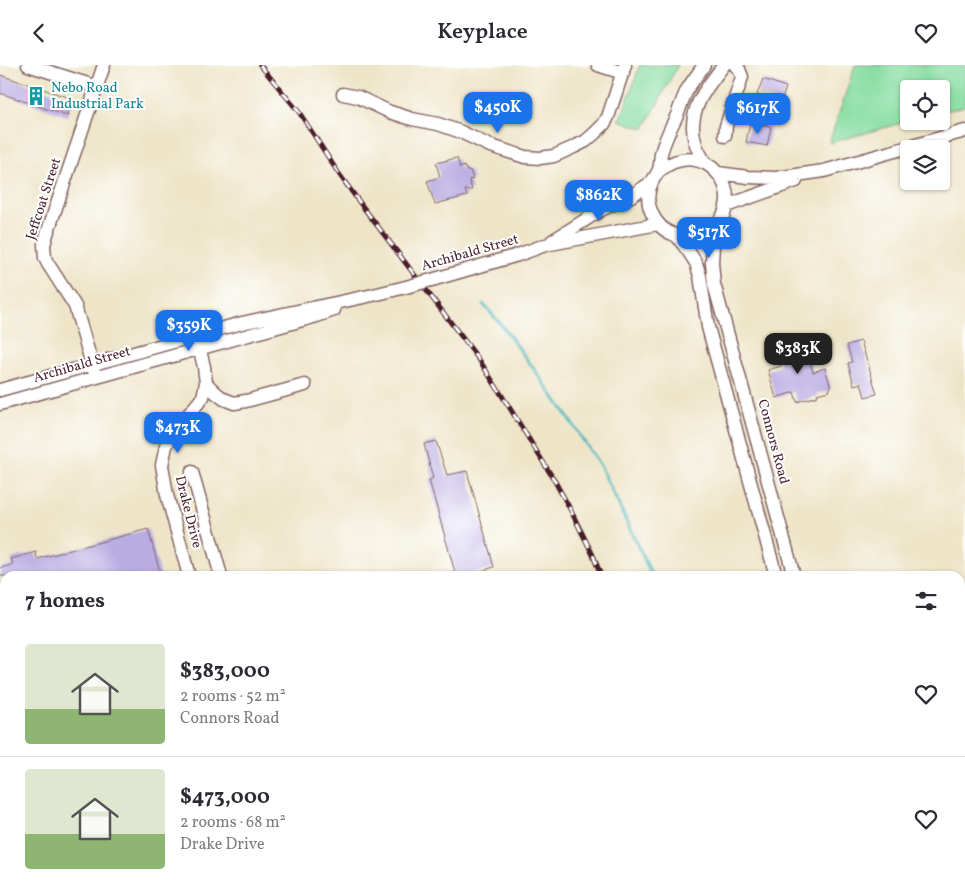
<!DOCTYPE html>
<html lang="en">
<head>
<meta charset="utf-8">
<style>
  body { margin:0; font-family:Vollkorn,serif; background:#f2f2f3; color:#2b2b33; height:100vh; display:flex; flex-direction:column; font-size:19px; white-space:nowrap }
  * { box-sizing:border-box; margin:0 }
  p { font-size:16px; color:#7c7c81 }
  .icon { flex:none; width:28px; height:28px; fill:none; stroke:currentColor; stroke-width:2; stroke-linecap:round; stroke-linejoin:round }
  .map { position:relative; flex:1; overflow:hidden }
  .panel { position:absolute; left:0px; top:506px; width:965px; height:321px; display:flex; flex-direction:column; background:#fff; border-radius:15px 15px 0 0; box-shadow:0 1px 4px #0004 }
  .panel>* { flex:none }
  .controls { position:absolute; left:900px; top:15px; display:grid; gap:10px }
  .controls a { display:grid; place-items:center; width:50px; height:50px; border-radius:5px; background:#fff; box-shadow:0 1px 4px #0004; font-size:25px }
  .price { position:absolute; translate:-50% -42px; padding:0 11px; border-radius:10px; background:#1a73e8; color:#fff; font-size:16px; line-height:32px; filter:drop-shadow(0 1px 2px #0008) }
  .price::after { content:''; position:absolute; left:50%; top:30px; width:15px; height:11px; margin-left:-8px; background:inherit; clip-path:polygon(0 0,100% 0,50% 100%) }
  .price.on { background:#222; color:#fff }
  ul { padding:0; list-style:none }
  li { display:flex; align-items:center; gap:15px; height:125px; padding:0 25px }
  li+li { border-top:1px solid #e1e1e2 }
  li span { display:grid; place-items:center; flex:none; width:140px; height:100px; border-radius:5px; color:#555 }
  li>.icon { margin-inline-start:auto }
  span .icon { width:60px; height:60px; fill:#fffc; stroke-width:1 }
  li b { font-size:21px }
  h2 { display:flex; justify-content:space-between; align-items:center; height:60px; padding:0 25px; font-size:21px }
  header { display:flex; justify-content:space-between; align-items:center; height:65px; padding:0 25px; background:#fff; font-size:22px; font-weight:600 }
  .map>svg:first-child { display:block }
  .green { fill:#87dda1; stroke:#687e66 }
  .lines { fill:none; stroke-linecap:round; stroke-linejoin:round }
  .stream { stroke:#46b6bd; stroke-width:3 }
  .building { fill:#b9ace2 }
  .minor-casing { stroke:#836462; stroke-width:15 }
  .minor { stroke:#fff; stroke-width:12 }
  .rail-casing { stroke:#4a1f2b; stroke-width:5 }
  .rail { stroke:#fff; stroke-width:3; stroke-dasharray:9; stroke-linecap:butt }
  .minor-bridge-casing { stroke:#836462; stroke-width:15; stroke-linecap:butt }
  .minor-bridge { stroke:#fff; stroke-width:12 }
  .labels { text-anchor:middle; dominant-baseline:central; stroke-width:4; stroke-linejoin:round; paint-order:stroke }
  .culture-label { font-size:14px; fill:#0d838f; stroke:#fff; text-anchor:start }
  .street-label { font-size:14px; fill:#4a1f2b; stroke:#fff }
</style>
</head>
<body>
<header><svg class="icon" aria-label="back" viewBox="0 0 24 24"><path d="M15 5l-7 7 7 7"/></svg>Keyplace<svg class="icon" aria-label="heart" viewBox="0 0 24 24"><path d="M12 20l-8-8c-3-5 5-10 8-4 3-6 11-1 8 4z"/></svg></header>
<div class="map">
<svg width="965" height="827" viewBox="0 0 965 827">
  <rect width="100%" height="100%" fill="#fff"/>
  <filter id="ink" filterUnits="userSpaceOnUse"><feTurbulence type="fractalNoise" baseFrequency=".02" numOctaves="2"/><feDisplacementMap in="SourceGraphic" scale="10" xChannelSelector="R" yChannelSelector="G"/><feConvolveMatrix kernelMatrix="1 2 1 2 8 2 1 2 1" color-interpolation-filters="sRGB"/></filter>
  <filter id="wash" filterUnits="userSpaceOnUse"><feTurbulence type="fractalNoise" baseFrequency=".0096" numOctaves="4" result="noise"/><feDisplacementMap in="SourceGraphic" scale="20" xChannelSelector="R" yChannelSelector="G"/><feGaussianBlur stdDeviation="1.12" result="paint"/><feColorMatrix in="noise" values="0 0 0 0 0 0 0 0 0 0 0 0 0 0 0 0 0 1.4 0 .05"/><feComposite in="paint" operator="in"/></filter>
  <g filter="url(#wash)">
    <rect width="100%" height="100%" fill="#eee5c8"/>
    <path class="green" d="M640 0H678L644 64 619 55 621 53Z
      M855 0H965V41L941 47V24H909V56L829 78Z"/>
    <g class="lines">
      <path class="stream" d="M483 239 499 257 529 297 565 348 601 402 652 511
        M807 822 808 827"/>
    </g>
    <g id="blocks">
      <path class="building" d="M0 10 73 34 67 51 0 28Z
        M763 14 786 22 781 38 757 30Z
        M775 40 785 42 783 55 771 53Z
        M750 58 771 62 767 81 746 77Z
        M457 93 460 103 464 101 467 106 470 105 473 114 469 115 472 125H465L467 131 435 139 427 116 440 112 436 98Z
        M861 276 877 329 865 332 861 318 854 320 848 298 852 297 847 280Z
        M801 277 806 294 809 293 813 307 825 303 831 322 829 326 817 329 818 331 797 337 794 327 776 333 768 305 781 301 776 284Z
        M436 376 447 410 467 406 494 502 465 511H456L429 415 433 413 424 379Z
        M148 464 161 511H0V503L13 500 11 494 36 487 37 494Z"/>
    </g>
  </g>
  <g filter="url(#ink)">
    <use href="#blocks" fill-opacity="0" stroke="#836462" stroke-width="1"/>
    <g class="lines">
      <g class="minor-casing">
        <path id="minor" d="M28 0 97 22
          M598 0 623 8
          M343 29 358 32 390 47 412 54 438 59 461 67 488 80 525 92 540 93 554 91 574 82 586 76 595 68 604 59 608 52 625 0
          M725 71 726 61 742 12 739 4 735 0
          M705 98C702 92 698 86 696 80 685 48 705 24 724 0
          M659 106C705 69 750 129 714 162 704 171 688 174 675 170 654 163 642 137 652 117 654 112 658 109 659 104 661 99 660 94 661 89 664 76 671 62 677 50 680 42 683 33 687 25 692 16 699 8 704 0
          M718 108 748 112 776 113 824 106 965 66
          M726 141 796 116
          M714 162 712 198 714 219 794 511
          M676 170 689 187 696 198 700 211 708 262 776 511
          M552 176 601 145 631 131 652 117
          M435 214 518 190 545 180 658 159
          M94 306 75 241 48 199 45 193 44 180 47 169 104 0
          M206 318 216 328 224 334 234 338 246 336 305 320
          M0 325 242 258 373 230 406 222
          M0 339 317 251 334 245
          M192 407 221 511
          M189 511 167 430 162 400 166 381 174 367 203 332 206 318 204 302 198 277
          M0 698 5 700
          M111 822 112 827
          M275 822 276 827
          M752 822 753 827
          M782 822 783 827
          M861 822 862 827
          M879 822 881 827"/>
      </g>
      <use href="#minor" class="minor"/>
      <g class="rail-casing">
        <path id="rail" d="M260 0 299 47 339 109 360 138 480 296 511 345 553 413 569 442 593 490 601 511
          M690 822 692 827"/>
      </g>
      <use href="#rail" class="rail"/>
      <g class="minor-bridge-casing">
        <path id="minor-bridge" d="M406 222 435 214"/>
      </g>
      <use href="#minor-bridge" class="minor-bridge"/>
    </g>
  </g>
  <defs>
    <g id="building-bare" transform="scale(1.5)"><path d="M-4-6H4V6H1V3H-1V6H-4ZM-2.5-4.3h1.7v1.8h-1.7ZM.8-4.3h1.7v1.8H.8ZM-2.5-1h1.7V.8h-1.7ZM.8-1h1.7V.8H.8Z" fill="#0f9aa8" stroke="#fff" stroke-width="2.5" paint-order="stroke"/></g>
  </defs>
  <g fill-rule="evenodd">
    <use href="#building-bare" x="36" y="31"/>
  </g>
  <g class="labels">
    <g class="culture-label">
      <text x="51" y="23">Nebo Road<tspan x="51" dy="16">Industrial Park</tspan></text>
    </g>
    <g class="street-label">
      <text transform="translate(44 134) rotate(-72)">Jeffcoat Street</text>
      <text transform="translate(470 188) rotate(-16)">Archibald Street</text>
      <text transform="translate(82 300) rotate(-16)">Archibald Street</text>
      <text transform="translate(773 377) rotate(75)">Connors Road</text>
      <text transform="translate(188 447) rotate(76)">Drake Drive</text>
    </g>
  </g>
</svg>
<div class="controls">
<a><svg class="icon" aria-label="locate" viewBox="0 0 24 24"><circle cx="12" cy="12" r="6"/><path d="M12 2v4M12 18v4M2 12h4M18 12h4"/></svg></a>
<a><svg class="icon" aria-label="layers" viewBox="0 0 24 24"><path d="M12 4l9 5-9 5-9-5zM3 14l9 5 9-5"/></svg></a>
</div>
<b class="price" style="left:498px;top:69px">$450K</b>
<b class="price" style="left:758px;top:70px">$617K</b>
<b class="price" style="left:599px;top:157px">$862K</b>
<b class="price" style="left:709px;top:194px">$517K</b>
<b class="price" style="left:189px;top:287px">$359K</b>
<b class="price on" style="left:798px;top:310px">$383K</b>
<b class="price" style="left:178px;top:389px">$473K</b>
<section class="panel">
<h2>7 homes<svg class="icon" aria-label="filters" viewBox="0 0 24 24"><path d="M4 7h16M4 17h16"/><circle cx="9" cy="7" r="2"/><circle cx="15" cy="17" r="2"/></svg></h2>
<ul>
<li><span style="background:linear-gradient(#dfe7d0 65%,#8fb573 0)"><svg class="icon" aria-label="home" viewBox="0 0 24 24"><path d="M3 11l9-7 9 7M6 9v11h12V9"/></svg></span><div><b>$383,000</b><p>2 rooms · 52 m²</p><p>Connors Road</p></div><svg class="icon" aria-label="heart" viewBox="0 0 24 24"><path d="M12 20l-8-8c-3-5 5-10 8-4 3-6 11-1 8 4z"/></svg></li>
<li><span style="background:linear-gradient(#dfe7d0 65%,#8fb573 0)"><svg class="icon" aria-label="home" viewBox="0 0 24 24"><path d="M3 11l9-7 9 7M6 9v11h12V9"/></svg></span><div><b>$473,000</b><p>2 rooms · 68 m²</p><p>Drake Drive</p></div><svg class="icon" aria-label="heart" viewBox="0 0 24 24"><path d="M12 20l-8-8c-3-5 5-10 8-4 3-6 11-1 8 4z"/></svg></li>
</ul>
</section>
</div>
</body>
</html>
